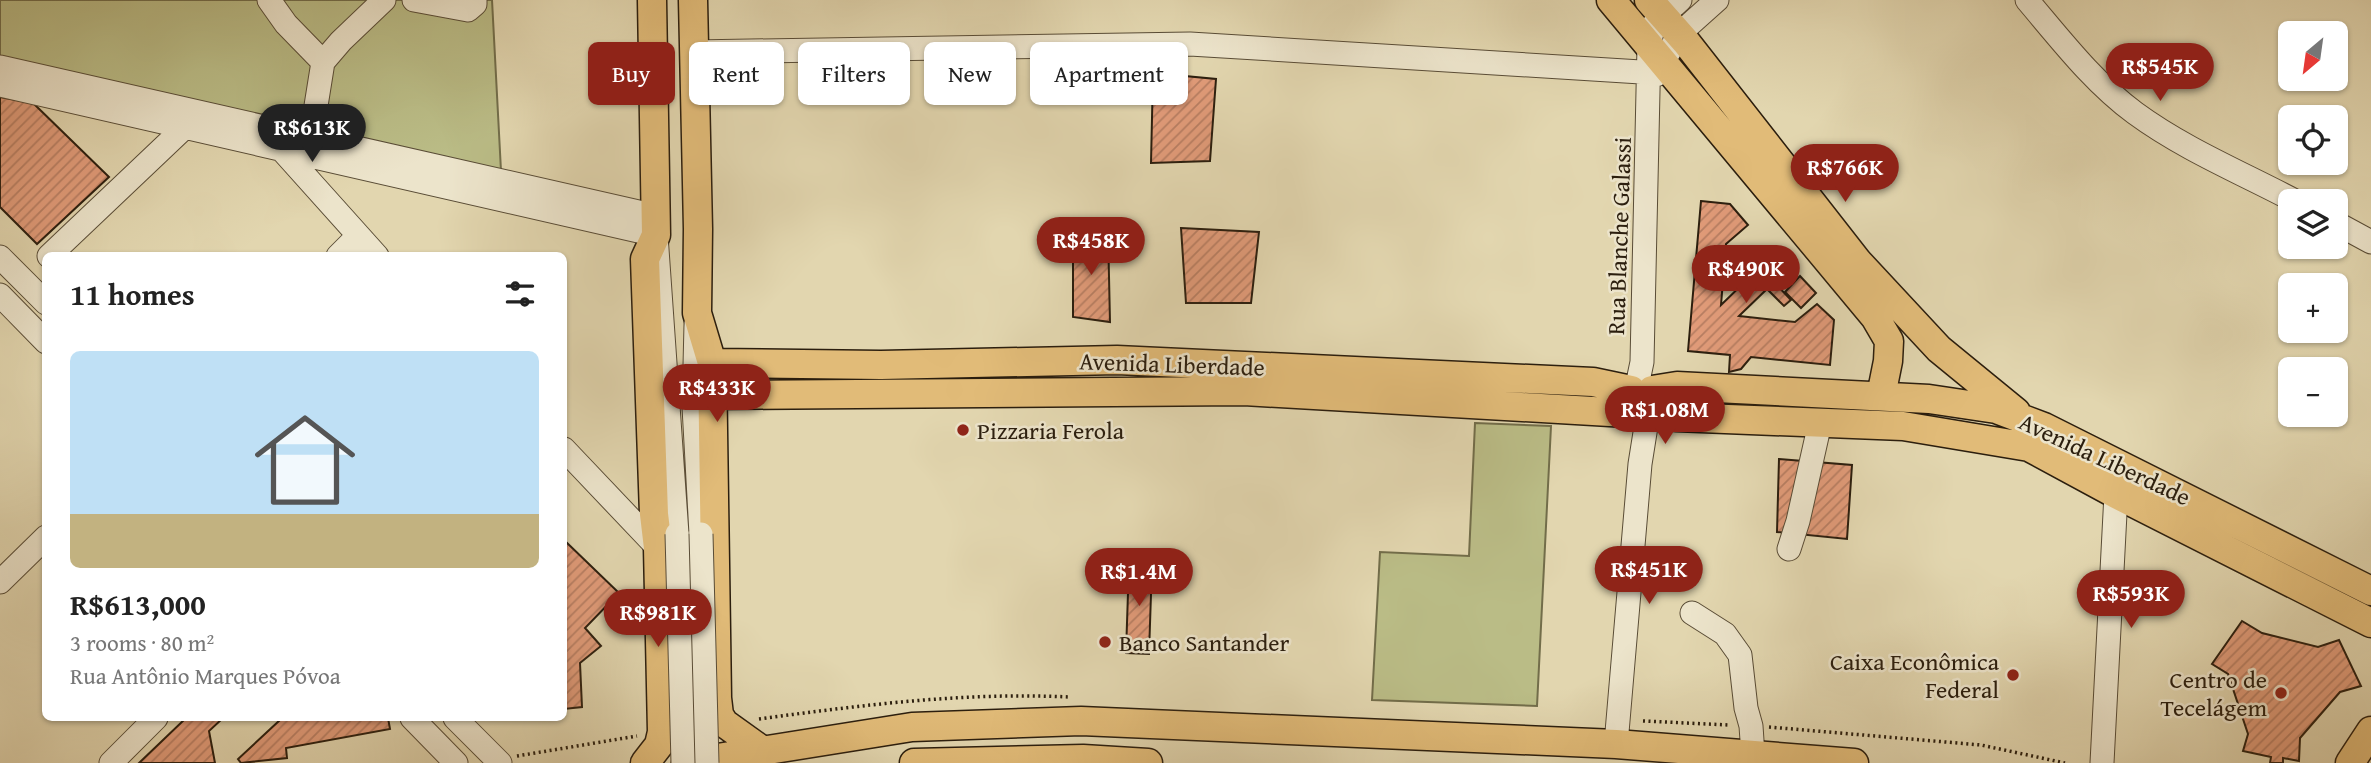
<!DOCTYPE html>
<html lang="en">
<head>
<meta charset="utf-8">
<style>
  body { margin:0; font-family:"Gentium Book Plus",serif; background:#f2f2f2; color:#222; height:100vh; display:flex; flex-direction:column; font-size:26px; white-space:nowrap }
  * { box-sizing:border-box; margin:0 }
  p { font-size:23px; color:#767676 }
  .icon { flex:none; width:38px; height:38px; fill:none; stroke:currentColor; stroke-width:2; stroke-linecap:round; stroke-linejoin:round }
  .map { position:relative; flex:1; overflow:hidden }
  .drawer { position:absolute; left:42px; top:252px; width:525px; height:469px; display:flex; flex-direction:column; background:#fff; border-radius:10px; box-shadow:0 2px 5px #0004 }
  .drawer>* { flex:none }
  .banner { position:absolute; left:588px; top:42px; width:665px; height:63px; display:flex; gap:14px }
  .needle { width:46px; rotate:209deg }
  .buttons { position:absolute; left:2278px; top:21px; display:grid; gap:14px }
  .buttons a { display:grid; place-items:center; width:70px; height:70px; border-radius:10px; background:#fff; box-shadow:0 2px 5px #0004; font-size:35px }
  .price { position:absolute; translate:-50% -60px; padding:0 16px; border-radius:24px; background:#8f2418; color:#fff; font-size:23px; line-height:46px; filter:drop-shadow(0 2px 4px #0008) }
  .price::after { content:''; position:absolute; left:50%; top:42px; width:21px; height:16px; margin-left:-10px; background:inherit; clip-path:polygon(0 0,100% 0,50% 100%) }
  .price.active { background:#222; color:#fff }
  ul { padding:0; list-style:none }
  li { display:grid; align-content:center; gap:14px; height:371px; padding:0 28px }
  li+li { border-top:2px solid #e0e0e0 }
  li span { display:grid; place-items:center; height:217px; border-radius:10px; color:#555 }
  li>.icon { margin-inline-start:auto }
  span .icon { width:126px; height:126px; fill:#fffc; stroke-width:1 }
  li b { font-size:30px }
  h2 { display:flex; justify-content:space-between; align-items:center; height:84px; padding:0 28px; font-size:30px }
  .chip { padding:0 24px; border-radius:10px; background:#fff; box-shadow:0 2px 5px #0004; font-size:24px; line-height:63px }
  .chip.active { background:#8f2418; color:#fff }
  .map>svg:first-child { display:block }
  .park { fill:#babc86; stroke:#726d4a; stroke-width:2 }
  .building { fill:url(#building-hatch); stroke:#2b1e0e; stroke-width:2 }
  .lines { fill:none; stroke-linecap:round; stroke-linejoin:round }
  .minor-casing { stroke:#594c36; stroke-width:25 }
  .major-casing { stroke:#2b1e0e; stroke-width:31 }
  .path { stroke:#2b1e0e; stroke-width:3.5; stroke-dasharray:2 3.5; stroke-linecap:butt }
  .minor { stroke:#ece4cb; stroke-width:23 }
  .major { stroke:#e1bb78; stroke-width:28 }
  .minor-bridge-casing { stroke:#594c36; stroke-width:25; stroke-linecap:butt }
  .minor-bridge { stroke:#ece4cb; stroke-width:23 }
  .poi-dot { fill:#8f2418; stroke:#ece4cb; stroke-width:2.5 }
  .labels { text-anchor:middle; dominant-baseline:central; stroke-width:5; stroke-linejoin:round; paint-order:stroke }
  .street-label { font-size:24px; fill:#2b1e0e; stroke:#ece4cb }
  .poi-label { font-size:24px; fill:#2b1e0e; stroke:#ece4cb; text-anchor:start }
</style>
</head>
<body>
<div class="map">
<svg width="2371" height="763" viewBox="0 0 2371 763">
  <defs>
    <pattern id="building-hatch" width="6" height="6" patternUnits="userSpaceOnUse" patternTransform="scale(1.75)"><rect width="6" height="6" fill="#e19b79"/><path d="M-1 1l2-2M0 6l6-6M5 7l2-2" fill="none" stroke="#b77e62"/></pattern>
  </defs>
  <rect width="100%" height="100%" fill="#e2d6af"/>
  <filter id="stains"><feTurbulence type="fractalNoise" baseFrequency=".00286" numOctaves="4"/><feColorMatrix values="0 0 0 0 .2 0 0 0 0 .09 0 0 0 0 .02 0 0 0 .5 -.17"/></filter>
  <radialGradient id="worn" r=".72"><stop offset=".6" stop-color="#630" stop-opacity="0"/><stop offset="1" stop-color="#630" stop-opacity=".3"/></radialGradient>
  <path class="park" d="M0 0H492L501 171 0 57Z
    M1475 423 1551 426 1537 706 1372 700 1380 552 1469 556Z"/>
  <path class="building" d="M1153 73 1216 79 1210 161 1151 163Z
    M0 97 33 103 109 177 37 244 0 207Z
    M1701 201 1730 204 1748 225 1726 244 1721 305 1753 274 1740 261 1747 254 1791 300 1784 306 1767 289 1739 316 1795 322 1817 304 1834 320 1830 365 1751 357 1741 369 1729 372 1730 355 1688 351Z
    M1181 228 1259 232 1251 303H1186Z
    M1108 231 1110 322 1073 317V236Z
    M1800 276 1816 293 1801 308 1785 292Z
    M1779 459 1852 465 1847 539 1777 532Z
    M564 540 619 593 585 628 601 646 580 663 582 707 564 709Z
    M1129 563 1152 564 1149 654 1126 653Z
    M2242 621 2262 633 2318 647 2339 640 2361 686 2340 692 2300 738 2299 761 2283 758V763H2270L2271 757 2243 751 2248 734 2228 674 2212 664Z
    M186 718H223L209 731 215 763H139Z
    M290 718H388L390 729 286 748 287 758 241 763 238 759 280 720Z"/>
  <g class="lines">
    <g class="minor-casing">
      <path id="minor" d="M269 0 286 24 323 62
        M414 0 468 10 475 4V0
        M2027 0C2061 40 2093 82 2135 113 2184 149 2242 173 2295 201
        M694 52 1190 44 1657 73
        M0 67 656 216
        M1656 75 1679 34 1717 0
        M0 85 656 235 677 534
        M2336 223 2371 242
        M49 256 185 127
        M338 256 358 236
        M377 256 281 149C291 142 302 148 311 137L323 62 341 41 384 0
        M0 257 46 303
        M0 295 46 342
        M696 324 694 407 701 534
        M1637 386 1642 362 1649 46 1654 24 1680 0
        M564 449 658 548
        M1789 549 1798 521 1820 423
        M0 582 46 537
        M1692 613 1725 634 1740 655 1746 708 1751 726 1753 755
        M412 718 456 763
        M455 718 500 763
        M1616 744 1640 464 1647 420
        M111 763 156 718
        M2102 763 2116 494 2119 480"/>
    </g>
    <g class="major-casing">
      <path id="major" d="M693 0 698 229 697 313 712 363 717 698 719 715 724 723 763 751
        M1611 0 1875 317 1889 341 1888 361 1881 396
        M1649 0 1686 42 1858 262 1939 349 2016 412
        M712 363 881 365 1117 360 1593 382 1631 390
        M1652 390 1677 386 1929 399 1996 409 2044 427 2371 591
        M713 395 1244 391 1627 413
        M1657 414 1676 417 1903 426 2029 447 2116 494 2371 623
        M645 763 659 745 662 732 658 548 654 514 645 259 656 235 652 0
        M686 763 912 727 1081 721 1616 744 1854 763
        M914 763 1083 759 1148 763
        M2350 763 2371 731"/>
    </g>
    <path class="path" d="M759 719C862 705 965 692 1069 697
      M1643 721 1729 725
      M1769 727 1981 745 2065 763
      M517 756 637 736"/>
    <use href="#minor" class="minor"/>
    <use href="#major" class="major"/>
    <g class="minor-bridge-casing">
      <path id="minor-bridge" d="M677 534 683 763
        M701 534 707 763"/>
    </g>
    <use href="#minor-bridge" class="minor-bridge"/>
  </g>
  <g class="poi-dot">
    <circle cx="963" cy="430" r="7"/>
    <circle cx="1105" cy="642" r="7"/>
    <circle cx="2013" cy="675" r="7"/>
    <circle cx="2281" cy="693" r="7"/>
  </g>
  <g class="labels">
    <g class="street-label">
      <text transform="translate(1619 236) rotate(-88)">Rua Blanche Galassi</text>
      <text transform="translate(1172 364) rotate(2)">Avenida Liberdade</text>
      <text transform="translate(2105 459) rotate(25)">Avenida Liberdade</text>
    </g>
    <g class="poi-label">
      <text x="977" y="430">Pizzaria Ferola</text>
      <text x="1119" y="642">Banco Santander</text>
      <text x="1999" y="661" text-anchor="end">Caixa Econômica<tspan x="1999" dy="28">Federal</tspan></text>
      <text x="2267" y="679" text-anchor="end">Centro de<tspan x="2267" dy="28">Tecelágem</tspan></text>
    </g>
  </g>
  <rect width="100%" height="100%" filter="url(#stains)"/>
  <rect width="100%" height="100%" fill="url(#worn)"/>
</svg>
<div class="buttons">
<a><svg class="needle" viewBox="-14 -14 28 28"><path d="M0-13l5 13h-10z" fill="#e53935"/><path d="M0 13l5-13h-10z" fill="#767676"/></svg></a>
<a><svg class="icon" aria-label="locate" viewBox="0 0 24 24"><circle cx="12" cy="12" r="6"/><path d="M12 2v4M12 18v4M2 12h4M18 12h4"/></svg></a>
<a><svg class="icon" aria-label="layers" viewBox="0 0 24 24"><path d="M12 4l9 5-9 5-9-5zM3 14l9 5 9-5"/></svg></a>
<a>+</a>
<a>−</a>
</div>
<b class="price" style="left:2160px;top:103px">R$545K</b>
<b class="price active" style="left:312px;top:164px">R$613K</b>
<b class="price" style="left:1845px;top:204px">R$766K</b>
<b class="price" style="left:1091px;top:277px">R$458K</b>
<b class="price" style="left:1746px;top:305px">R$490K</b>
<b class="price" style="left:717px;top:424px">R$433K</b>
<b class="price" style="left:1665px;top:446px">R$1.08M</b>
<b class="price" style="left:1649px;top:606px">R$451K</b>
<b class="price" style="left:1139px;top:608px">R$1.4M</b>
<b class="price" style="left:2131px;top:630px">R$593K</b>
<b class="price" style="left:658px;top:649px">R$981K</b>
<div class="banner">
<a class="chip active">Buy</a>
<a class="chip">Rent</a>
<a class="chip">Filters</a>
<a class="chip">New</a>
<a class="chip">Apartment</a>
</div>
<section class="drawer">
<h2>11 homes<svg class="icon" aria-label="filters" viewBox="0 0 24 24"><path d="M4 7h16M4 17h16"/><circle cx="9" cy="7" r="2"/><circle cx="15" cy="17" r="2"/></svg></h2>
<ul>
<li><span style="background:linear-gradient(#bfe0f5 75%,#c2b280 0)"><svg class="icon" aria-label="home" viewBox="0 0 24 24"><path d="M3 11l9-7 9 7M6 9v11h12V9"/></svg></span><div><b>R$613,000</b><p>3 rooms · 80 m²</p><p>Rua Antônio Marques Póvoa</p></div></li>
</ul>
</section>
</div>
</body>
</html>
